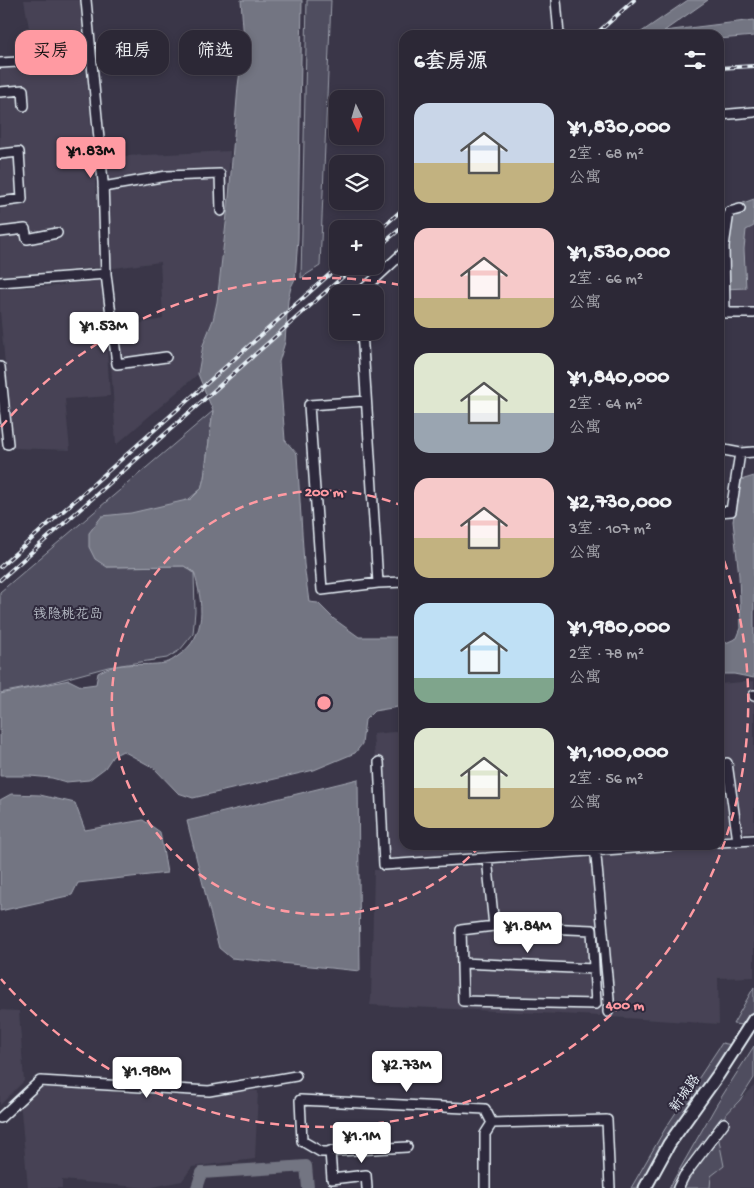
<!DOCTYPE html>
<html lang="zh">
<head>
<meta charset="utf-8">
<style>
  body { margin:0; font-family:"Gochi Hand","LXGW WenKai TC",sans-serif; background:#383442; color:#f1f3f6; height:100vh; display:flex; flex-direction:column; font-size:19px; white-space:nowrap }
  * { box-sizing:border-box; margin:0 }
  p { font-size:16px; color:#a6a6ad }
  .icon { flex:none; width:28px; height:28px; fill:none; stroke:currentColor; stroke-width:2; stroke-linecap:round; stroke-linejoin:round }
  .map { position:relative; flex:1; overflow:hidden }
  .panel { position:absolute; left:399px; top:30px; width:325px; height:820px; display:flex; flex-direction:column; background:#2c2836; border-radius:15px; box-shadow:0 2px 8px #0003,0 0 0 1px #484451 }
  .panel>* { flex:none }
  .guide { position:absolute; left:15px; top:30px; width:309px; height:45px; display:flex; gap:10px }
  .needle { width:32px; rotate:175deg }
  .fabs { position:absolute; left:329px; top:90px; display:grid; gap:10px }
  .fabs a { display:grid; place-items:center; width:55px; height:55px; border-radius:10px; background:#2c2836; box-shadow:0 2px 8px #0003,0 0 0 1px #484451; font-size:25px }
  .price { position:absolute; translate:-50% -42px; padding:0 11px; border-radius:5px; background:#fff; color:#222; font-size:16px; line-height:32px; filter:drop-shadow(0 1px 2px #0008) }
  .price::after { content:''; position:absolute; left:50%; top:30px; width:15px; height:11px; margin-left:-8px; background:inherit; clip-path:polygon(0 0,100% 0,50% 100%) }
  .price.selected { background:#ff9aa2; color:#111 }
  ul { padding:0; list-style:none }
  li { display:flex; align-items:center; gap:15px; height:125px; padding:0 15px }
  li span { display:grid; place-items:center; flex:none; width:140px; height:100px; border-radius:15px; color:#555 }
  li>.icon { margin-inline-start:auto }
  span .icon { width:60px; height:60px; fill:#fffc; stroke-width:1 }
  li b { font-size:21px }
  h2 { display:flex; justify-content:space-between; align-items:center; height:60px; padding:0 15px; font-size:21px }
  .tag { padding:0 18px; border-radius:15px; background:#2c2836; box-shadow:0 2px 8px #0003,0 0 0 1px #484451; font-size:18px; line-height:45px }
  .tag.selected { background:#ff9aa2; color:#111 }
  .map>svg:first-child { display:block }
  .built { fill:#464354 }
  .green { fill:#504e5f; stroke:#9ca0ac }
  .water { fill:#737482; stroke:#a2a6b1 }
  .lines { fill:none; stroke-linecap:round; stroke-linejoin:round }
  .river { stroke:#737482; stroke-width:12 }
  .minor-casing { stroke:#e8f1f8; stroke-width:12 }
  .major-casing { stroke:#e8f1f8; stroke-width:15 }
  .minor { stroke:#2f2a3d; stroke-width:9 }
  .major { stroke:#2f2a3d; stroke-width:11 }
  .rail-casing { stroke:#e8f1f8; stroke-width:4 }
  .rail { stroke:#2f2a3d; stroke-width:2; stroke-dasharray:5.5; stroke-linecap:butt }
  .ring { fill:none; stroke:#ff9aa2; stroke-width:2.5; stroke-dasharray:9 6 }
  .labels { text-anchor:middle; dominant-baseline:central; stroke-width:4; stroke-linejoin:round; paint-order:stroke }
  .park-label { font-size:14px; fill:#b3b8c2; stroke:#2f2a3d }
  .street-label { font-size:14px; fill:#e8f1f8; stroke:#2f2a3d }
  .centre { fill:#ff9aa2; stroke:#2f2a3d; stroke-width:2.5 }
  .ring-label { font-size:15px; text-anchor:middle; font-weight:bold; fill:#ff9aa2; stroke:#2f2a3d; stroke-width:4; stroke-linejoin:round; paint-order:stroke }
</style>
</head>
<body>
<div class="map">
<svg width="754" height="1188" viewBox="0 0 754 1188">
  <rect width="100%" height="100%" fill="#3a3648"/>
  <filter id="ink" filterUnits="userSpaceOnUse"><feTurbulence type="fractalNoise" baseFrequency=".02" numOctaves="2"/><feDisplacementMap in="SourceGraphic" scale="10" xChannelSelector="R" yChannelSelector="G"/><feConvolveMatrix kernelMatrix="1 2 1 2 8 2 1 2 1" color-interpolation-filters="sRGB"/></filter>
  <g filter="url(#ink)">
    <path class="built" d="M24 0H82L87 54 34 56Z
      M86 65 102 267 0 277V69Z
      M230 151 223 249 217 302 213 320 203 345 198 374 116 445 109 329 163 319 160 262 106 269 104 157Z
      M754 226V308L725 309 724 289 746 287 744 249 746 230Z
      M102 279 110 396 65 399 70 450 13 448 0 312V288L56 286Z
      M754 681V832L719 836V684Z
      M404 731V845H589V847L456 854V860L384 865 373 734Z
      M754 844V977L718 978 719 1024 610 1017V970L599 854Z
      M592 858 604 1007 600 1016 370 1005 371 999 374 870 435 868Z
      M0 1010 19 1011 24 1081 0 1105Z
      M40 1081 149 1090 258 1091 255 1159 192 1167 182 1181 148 1188 62 1180V1188H28L20 1100Z
      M754 1086V1188H710L711 1176 724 1166 716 1125Z"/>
    <path class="green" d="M307 0H331L320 266 301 278Z
      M213 411 204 478 201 489 107 567 184 566 194 573 195 611 193 634 180 650 167 658 108 667 42 685 0 693V592Z
      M754 987V1010L743 1025 733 1024Z
      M722 1043 732 1045 641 1188H631L665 1129Z
      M754 1046V1078L740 1100 716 1125 724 1166 711 1176 710 1188H669L717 1104Z"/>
    <path class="water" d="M241 0H302L298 238 295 279 291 287 288 300 285 342 279 362 285 440 297 454 304 564 309 602 318 603 334 619 359 637H404V706L374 711 365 720 362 744 355 753 314 770 193 798 178 793 154 768 123 751 113 756 105 768 89 780 66 782 52 778 30 776H0V694L69 680 81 686 96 684 98 673C119 660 141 667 165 663 170 662 174 659 178 656 208 636 203 602 194 572L184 566 107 567 95 559 89 547V533L102 516 131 513 191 499 201 489 204 478 213 411 198 374 203 345 213 320 217 302 229 197 238 86 244 41Z
      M688 0H708L664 31 754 20V36L719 39V35H637Z
      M754 199V226L746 230 744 249 746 288 724 289 719 262V246L724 210Z
      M754 476V678L734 674H719V646L737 638 741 628 739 576 733 521 741 480Z
      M358 779 360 971 231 958 219 948 187 821Z
      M11 794 40 795 75 803 85 830 143 820 160 832 167 873 78 883 72 895 0 911V800Z"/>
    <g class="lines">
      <path class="river" d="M197 1188 202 1173 306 1166 308 1188"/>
      <g class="minor-casing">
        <path id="minor" d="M556 0 559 35
          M0 63 91 58
          M0 92 23 90 24 106
          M719 115 754 112
          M0 154 19 152 22 199 0 202
          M103 187 167 176 220 174 221 211
          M740 209 729 212 724 246 725 313H754
          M0 232 25 229 27 239 57 233
          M106 274 117 364 166 357
          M0 282 106 274 103 182 86 0
          M362 294 363 290 404 252
          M362 331 378 583
          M0 367 8 444
          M366 401 309 405 322 590 378 583 404 582
          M719 449 740 453 754 452
          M719 512 731 511 740 453
          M754 696V695
          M379 762 384 865 677 845
          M727 763 738 841
          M719 842 754 840
          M595 845 609 999 608 1012
          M487 858 494 926
          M494 926 592 930 596 1004 463 1001 461 930Z
          M462 963 594 969
          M0 1118 40 1081 209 1091 296 1076
          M407 1147 321 1152 302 1141 300 1100 485 1109 492 1123 607 1120 610 1188
          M330 1151 332 1179 366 1175 367 1188
          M485 1188V1134L492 1123
          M678 1188 684 1176 724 1123"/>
      </g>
      <g class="major-casing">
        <path id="major" d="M645 1188 669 1144 718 1075 754 1019"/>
      </g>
      <use href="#minor" class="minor"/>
      <use href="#major" class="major"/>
      <g class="rail-casing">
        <path id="rail" d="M595 35 634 0
          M719 68 754 66
          M375 234 404 208
          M375 250 404 226
          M0 567 339 266
          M0 580 355 266"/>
      </g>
      <use href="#rail" class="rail"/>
    </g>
  </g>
  <g class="ring">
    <path d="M480 846A212 212 0 1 1 403 506"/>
    <path d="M1 427A425 425 0 0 1 401 285M719 547A425 425 0 0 1 1 979"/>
  </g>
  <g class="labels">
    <g class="park-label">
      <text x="68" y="615">钱隐桃花岛</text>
    </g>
    <g class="street-label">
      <text transform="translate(686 1094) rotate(-55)">新城路</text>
    </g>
  </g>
  <circle cx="324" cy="703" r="8" class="centre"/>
  <g class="ring-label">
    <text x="324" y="496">200 m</text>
    <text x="625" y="1009">400 m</text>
  </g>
</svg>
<div class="fabs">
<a><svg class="needle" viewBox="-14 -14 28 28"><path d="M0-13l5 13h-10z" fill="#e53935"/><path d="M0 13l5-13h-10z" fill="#a6a6ad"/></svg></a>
<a><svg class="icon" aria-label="layers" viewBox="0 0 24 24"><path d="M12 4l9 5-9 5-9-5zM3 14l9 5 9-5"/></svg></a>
<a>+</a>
<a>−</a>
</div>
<b class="price selected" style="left:91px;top:179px">¥1.83M</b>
<b class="price" style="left:104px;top:354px">¥1.53M</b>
<b class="price" style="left:528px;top:954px">¥1.84M</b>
<b class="price" style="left:407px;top:1093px">¥2.73M</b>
<b class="price" style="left:147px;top:1099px">¥1.98M</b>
<b class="price" style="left:362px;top:1164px">¥1.1M</b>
<div class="guide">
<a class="tag selected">买房</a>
<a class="tag">租房</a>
<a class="tag">筛选</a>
</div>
<section class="panel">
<h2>6套房源<svg class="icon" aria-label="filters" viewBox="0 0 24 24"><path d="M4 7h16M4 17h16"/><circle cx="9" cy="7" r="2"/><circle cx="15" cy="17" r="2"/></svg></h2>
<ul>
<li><span style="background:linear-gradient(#c9d6e8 60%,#c2b280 0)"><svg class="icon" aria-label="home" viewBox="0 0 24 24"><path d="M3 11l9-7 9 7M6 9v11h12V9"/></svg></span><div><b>¥1,830,000</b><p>2室 · 68 m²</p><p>公寓</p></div></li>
<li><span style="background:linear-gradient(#f6c9c9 70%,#c2b280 0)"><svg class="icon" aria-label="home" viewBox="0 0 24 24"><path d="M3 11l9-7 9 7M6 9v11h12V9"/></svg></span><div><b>¥1,530,000</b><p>2室 · 66 m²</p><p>公寓</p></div></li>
<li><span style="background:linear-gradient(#dfe7d0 60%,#9aa5b1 0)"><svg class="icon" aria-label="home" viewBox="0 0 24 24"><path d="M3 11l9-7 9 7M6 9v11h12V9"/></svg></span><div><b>¥1,840,000</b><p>2室 · 64 m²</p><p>公寓</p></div></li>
<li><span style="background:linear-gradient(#f6c9c9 60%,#c2b280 0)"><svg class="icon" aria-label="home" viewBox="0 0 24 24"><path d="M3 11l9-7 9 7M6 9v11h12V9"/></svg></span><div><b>¥2,730,000</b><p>3室 · 107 m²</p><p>公寓</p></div></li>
<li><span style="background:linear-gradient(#bfe0f5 75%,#7fa58c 0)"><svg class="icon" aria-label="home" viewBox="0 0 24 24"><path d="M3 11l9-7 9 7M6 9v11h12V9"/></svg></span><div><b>¥1,980,000</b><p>2室 · 78 m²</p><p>公寓</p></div></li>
<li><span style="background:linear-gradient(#dfe7d0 60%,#c2b280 0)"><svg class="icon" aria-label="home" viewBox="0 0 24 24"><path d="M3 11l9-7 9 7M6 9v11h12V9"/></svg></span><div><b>¥1,100,000</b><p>2室 · 56 m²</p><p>公寓</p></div></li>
</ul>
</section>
</div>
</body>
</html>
